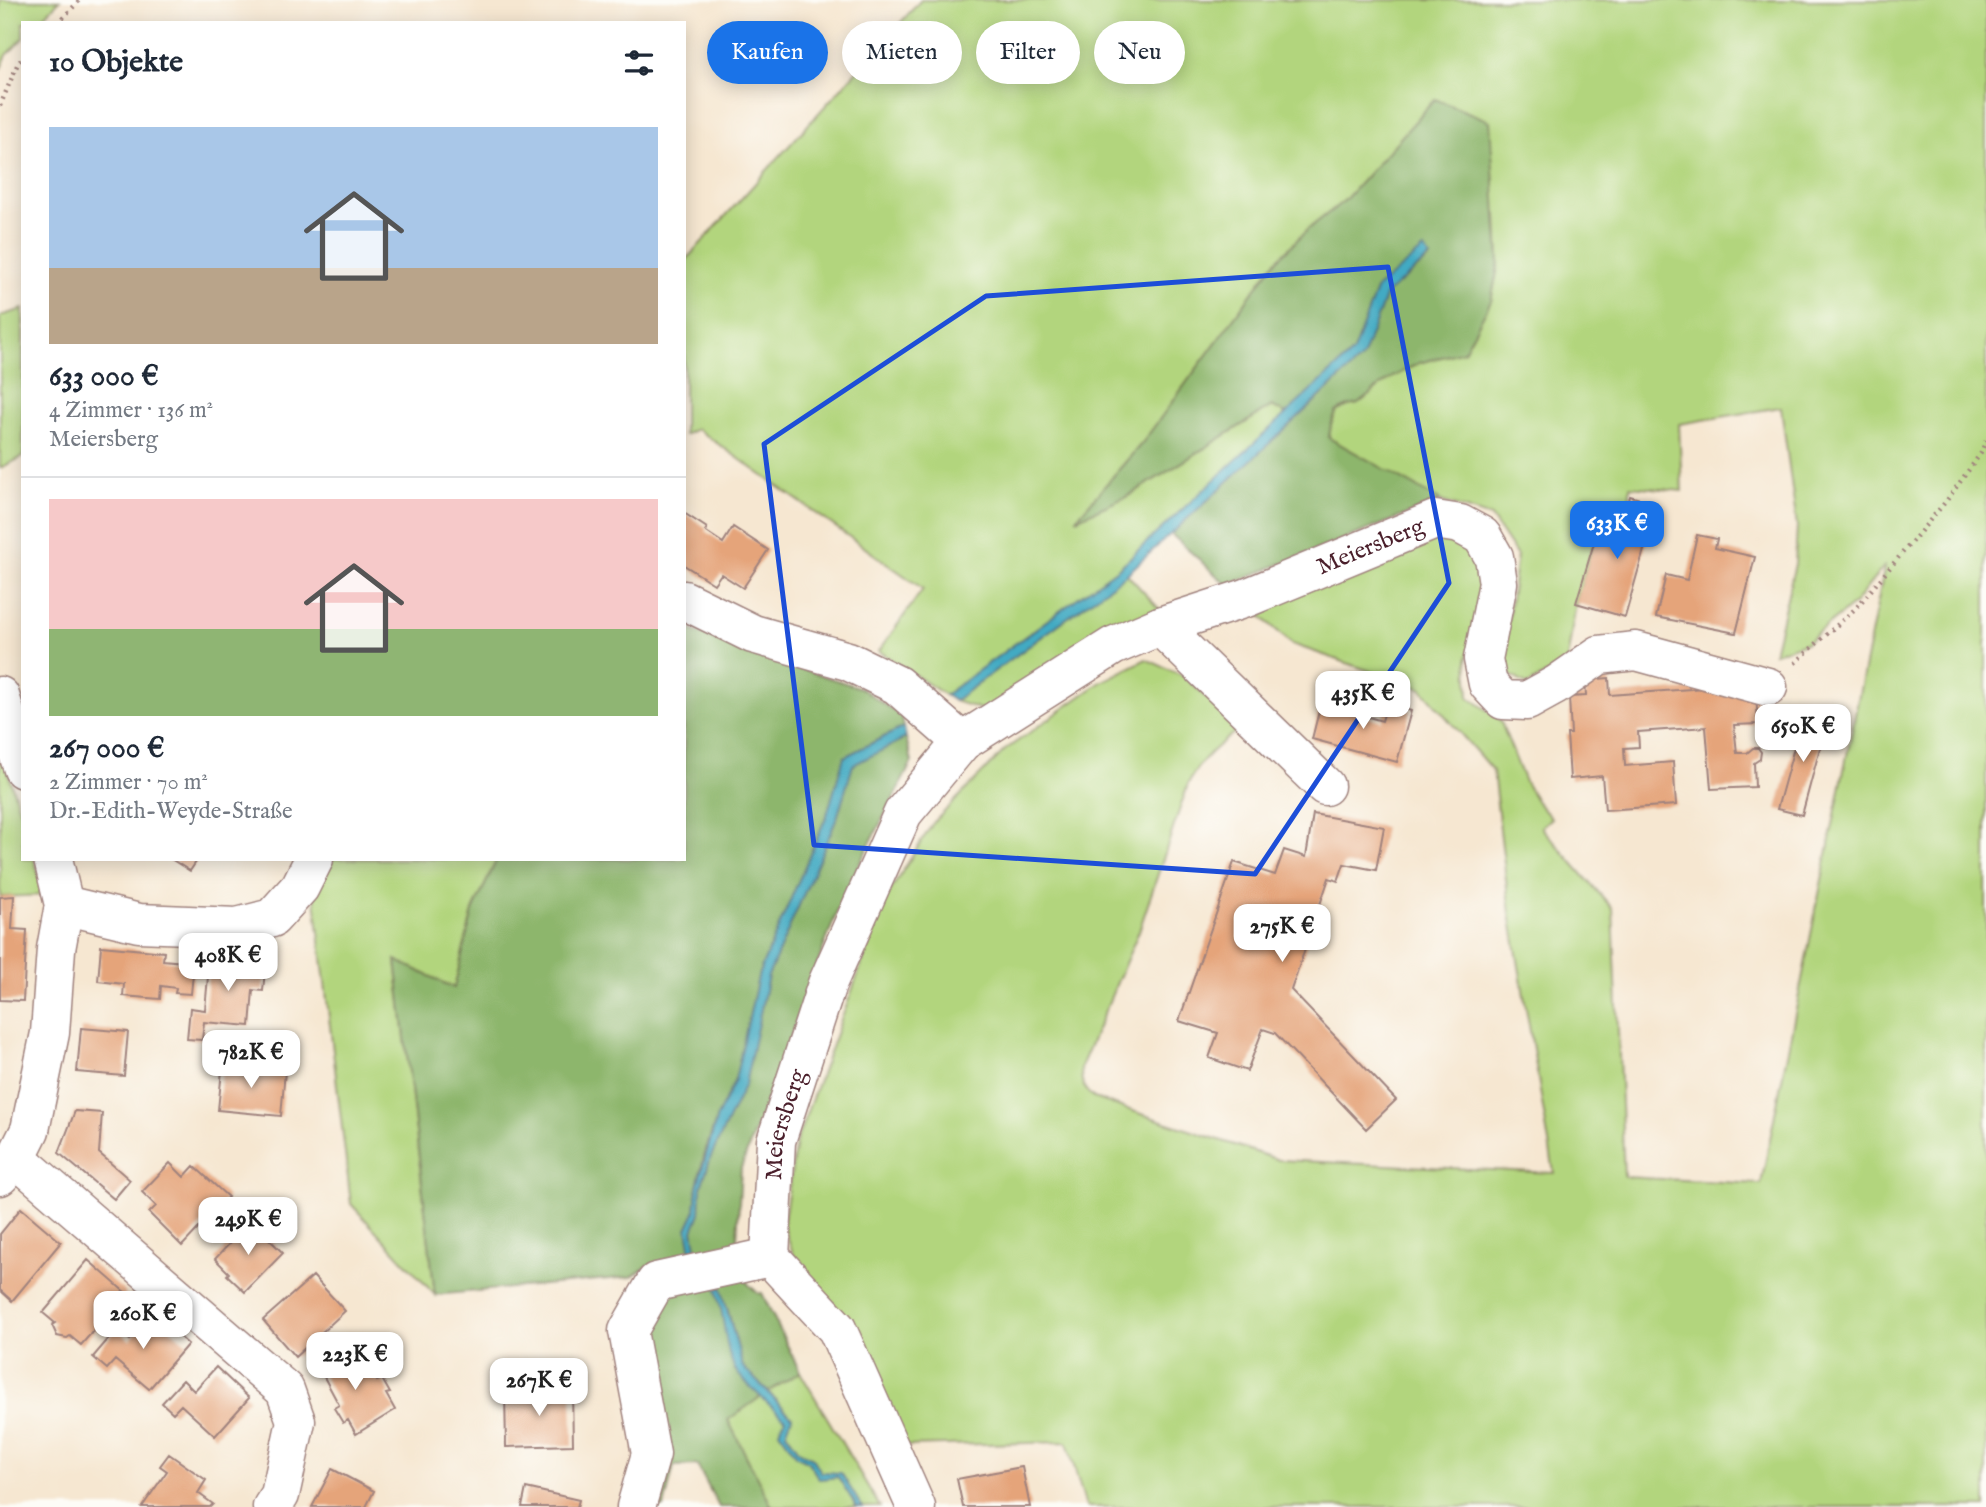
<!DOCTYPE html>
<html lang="de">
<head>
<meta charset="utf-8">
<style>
  body { margin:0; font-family:"IM FELL English",serif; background:#f6f6f7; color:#1f2937; height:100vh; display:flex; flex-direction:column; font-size:26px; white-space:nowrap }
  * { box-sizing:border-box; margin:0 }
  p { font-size:23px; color:#747a83 }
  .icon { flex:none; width:38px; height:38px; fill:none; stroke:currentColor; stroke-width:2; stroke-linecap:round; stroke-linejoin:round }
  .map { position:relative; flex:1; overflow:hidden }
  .drawer { position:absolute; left:21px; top:21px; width:665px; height:840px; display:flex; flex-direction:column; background:#fff; border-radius:0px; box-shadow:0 4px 18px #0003 }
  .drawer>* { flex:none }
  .banner { position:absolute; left:707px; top:21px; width:665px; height:63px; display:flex; gap:14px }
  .price { position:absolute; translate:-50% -60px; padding:0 16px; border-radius:14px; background:#fff; color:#222; font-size:23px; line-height:46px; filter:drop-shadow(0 2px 4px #0008) }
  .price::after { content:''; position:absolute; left:50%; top:42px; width:21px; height:16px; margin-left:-10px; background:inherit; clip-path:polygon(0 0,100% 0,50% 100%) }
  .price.active { background:#1a73e8; color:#fff }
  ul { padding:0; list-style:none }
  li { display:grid; align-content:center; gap:14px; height:371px; padding:0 28px }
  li+li { border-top:2px solid #e0e1e3 }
  li span { display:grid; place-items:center; height:217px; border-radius:0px; color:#555 }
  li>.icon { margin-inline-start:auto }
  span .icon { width:126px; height:126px; fill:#fffc; stroke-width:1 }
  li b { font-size:30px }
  h2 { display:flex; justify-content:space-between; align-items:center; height:84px; padding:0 28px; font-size:30px }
  .tag { padding:0 24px; border-radius:32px; background:#fff; box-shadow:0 4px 18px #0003; font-size:24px; line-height:63px }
  .tag.active { background:#1a73e8; color:#fff }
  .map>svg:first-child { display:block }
  .green { fill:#b2d57d; stroke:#7e7a54; stroke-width:2 }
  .forest { fill:#8db66c; stroke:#6c6a4c; stroke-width:2 }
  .water { fill:#43aac3; stroke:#466477; stroke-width:2 }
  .building { fill:#e5a47a }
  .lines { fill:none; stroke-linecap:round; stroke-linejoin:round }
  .minor-casing { stroke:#a0837e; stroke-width:41 }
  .path { stroke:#a0837e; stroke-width:4.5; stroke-dasharray:2 5; stroke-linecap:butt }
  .minor { stroke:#fff; stroke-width:38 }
  .marked { fill:none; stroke:#1d4ed8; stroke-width:5; stroke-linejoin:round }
  .labels { text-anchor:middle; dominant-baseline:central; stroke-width:5; stroke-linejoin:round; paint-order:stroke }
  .street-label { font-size:24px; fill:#4a1f2b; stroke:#fdfcf7 }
</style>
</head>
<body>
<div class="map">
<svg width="1986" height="1507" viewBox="0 0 1986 1507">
  <rect width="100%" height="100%" fill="#fdfcf7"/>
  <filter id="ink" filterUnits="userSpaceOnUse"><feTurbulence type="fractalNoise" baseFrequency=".0143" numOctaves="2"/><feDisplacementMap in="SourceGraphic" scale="14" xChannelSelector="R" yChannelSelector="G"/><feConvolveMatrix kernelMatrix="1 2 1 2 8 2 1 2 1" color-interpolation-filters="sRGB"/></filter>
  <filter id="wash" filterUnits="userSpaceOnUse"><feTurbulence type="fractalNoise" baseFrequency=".00686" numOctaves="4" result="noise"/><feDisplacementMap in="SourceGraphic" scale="28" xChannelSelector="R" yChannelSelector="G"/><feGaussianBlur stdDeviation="1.57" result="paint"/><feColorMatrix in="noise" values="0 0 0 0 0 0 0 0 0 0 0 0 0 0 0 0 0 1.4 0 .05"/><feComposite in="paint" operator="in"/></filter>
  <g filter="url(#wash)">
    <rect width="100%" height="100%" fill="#f6e7d1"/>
    <path class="green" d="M0 0H60L38 23H23V38L7 55 0 70Z
      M921 0H1986V1507H1086L1067 1442 904 1446 813 1306 783 1226 796 1142 887 896 933 823 1005 750 1101 682 1146 659 1184 676 1239 729C1218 745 1199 760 1188 784L1139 931 1081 1067C1081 1082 1082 1089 1094 1098L1279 1160 1554 1173 1510 913 1493 771 1422 689 1292 644 1254 610 1436 538 1470 550 1482 583 1467 659 1469 697 1500 720 1525 782 1537 802 1551 818 1541 827 1613 909 1624 1177 1761 1184 1885 565 1854 604 1805 643 1774 653 1795 564 1797 526 1781 407 1679 424 1682 491 1630 486V496L1620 532 1599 526 1576 603 1567 661 1528 685 1501 670 1517 556 1491 517 1441 501 1329 438 1331 424 1337 411 1348 406 1358 404 1389 379 1419 363 1464 351 1491 301 1499 262 1497 214 1435 100 1345 200 1307 230 1275 262 1143 442 1077 518 1128 496 1272 406 1286 414 1120 567 945 695 879 651 923 589 697 429 684 435V262Z
      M23 309V457L0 468V316Z
      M1127 574 1162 612 986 711 954 701Z
      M0 746 23 822V859H34L45 895 0 897Z
      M329 859H497L473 911 454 989 396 961 435 1295 351 1204 314 890Z
      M800 1372 880 1507H862L841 1473H821L813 1458 800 1452 786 1432 792 1417 768 1392Z
      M762 1396 786 1419 779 1431 797 1456 808 1461 819 1479 838 1477 857 1507H772L727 1419Z"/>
    <path class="forest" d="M1435 99 1490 121 1499 262 1491 301 1464 351 1419 363 1389 379 1358 404 1348 406 1337 411 1331 424 1329 438 1441 501 1227 585 1171 534 1362 358 1386 294 1430 258 1377 288 1353 352 1286 414 1272 406 1128 496 1076 519 1143 442 1275 262 1307 230 1345 200Z
      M684 625 691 630 786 664 861 688 901 716 904 727 844 757 827 815 759 973 735 1080 717 1117 705 1152 697 1186 695 1212 687 1229 691 1251 709 1267 722 1307 725 1331 735 1370 762 1396 728 1420 772 1507H719L697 1465 674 1466 664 1507H656L641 1342 651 1264 631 1277 435 1295 396 960 454 988 473 911 497 859H684Z
      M906 738 912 762 843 896 741 1168 737 1239 748 1284 758 1293H762L800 1372 768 1392 743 1367 727 1307 712 1264 696 1248 693 1230 700 1213 701 1187 711 1156 745 1084 768 976 837 818 853 764Z"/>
    <path class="water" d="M1424 249 1430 257 1386 294 1362 358 1127 574 954 701 945 695 1120 567 1353 352 1377 288Z
      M904 727 906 738 853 765 837 818 768 976 745 1084 711 1156 701 1187 700 1213 693 1230 696 1248 691 1251 687 1229 695 1212 697 1186 717 1117 735 1080 759 973 827 815 844 757Z
      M721 1287 743 1367 792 1417 786 1433 800 1452 813 1458 821 1472 841 1473 862 1507H857L838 1477 819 1479 808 1461 797 1456 779 1431 785 1419C774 1408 741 1381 735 1369 723 1344 725 1314 716 1289Z"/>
    <g id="blocks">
      <path class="building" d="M1630 496 1657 504 1625 617 1576 603 1599 526 1620 532Z
        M684 513 707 528 705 531 723 543 733 527 768 550 743 588 721 574 714 584 684 565Z
        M1697 535 1717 539 1715 548 1755 557 1736 633 1656 617 1666 575 1687 580Z
        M1609 678 1610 695 1732 686 1756 695 1758 724 1734 725 1737 753H1747L1753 748H1758L1761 752 1760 759 1754 763 1755 787 1711 789 1706 727 1638 732 1639 747 1624 748 1625 766 1673 762 1676 805 1605 810 1602 776 1570 779 1567 734H1571L1569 697 1586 696 1585 680Z
        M1321 703 1382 721 1387 704 1411 711 1397 762 1312 739Z
        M1804 712 1828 718 1802 815 1777 809Z
        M1313 814 1384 827 1376 870 1344 864 1338 881 1329 878 1291 990 1396 1100 1366 1129 1275 1033 1263 1029 1247 1071 1209 1058 1218 1033 1179 1021 1234 862 1275 875 1284 850 1306 857Z
        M171 859H198L190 871Z
        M14 896 12 929 27 930 23 1001 0 1000V897Z
        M101 946 164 952 163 960 194 963 191 994 175 993 176 988 161 986 160 999 123 996 124 984 98 981Z
        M210 954 266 959 263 991 253 990 250 1026 204 1022 202 1040 187 1039 190 1008 205 1010Z
        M81 1028 128 1032 124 1076 77 1072Z
        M223 1060 245 1062V1068L285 1071 281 1116 218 1110Z
        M75 1111 102 1113 99 1153 130 1180 114 1199 59 1153Z
        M170 1163 184 1177 194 1166 228 1197 182 1246 149 1213 156 1206 142 1192Z
        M21 1208 61 1242 12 1301 0 1290V1234Z
        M248 1224 263 1238 265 1235 283 1253 245 1292 227 1275 229 1273 215 1259Z
        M88 1260 126 1293 81 1345 70 1336 67 1338 57 1336 52 1325 55 1323 43 1313Z
        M313 1276 345 1311 295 1357 263 1320Z
        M153 1314 188 1344 149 1389 115 1360 107 1369 93 1357 117 1329 130 1340Z
        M341 1347 356 1373 368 1366 377 1381 382 1379 390 1393 386 1394 395 1410 356 1434 348 1420 343 1423 334 1408 339 1405 316 1362Z
        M216 1367 249 1398 215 1436 181 1405 173 1413 162 1403 183 1380 194 1391Z
        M572 1389 573 1445 506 1447 505 1391Z
        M169 1454 206 1480 198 1493 213 1504 210 1507H142L167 1471 160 1466Z
        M1022 1467 1030 1507H963L957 1479Z
        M332 1469 374 1491 366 1507H312Z
        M526 1488 579 1500 577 1507H522Z"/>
    </g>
  </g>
  <g filter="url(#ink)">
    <use href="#blocks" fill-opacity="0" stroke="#a0837e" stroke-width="2"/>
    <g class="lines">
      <g class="minor-casing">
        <g id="minor">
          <path d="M684 600 753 634 848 661 897 685 962 742"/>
          <path d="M1160 626 1325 786"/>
          <path d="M0 696 23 769"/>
          <path d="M64 905 139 923 237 927 272 918 300 887 314 859"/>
          <path d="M16 1158 285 1390 296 1421 280 1495 272 1507"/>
          <path d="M0 1176 16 1158 30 1130 50 1033 56 949 64 905 53 859"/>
          <path d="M636 1507 651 1454 628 1331 656 1282 770 1257"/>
          <path id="s1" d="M916 1507 837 1329 770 1257 776 1141 827 984 903 813 962 742 1113 646 1160 626 1246 598 1435 520 1460 524 1482 536 1494 557 1498 583 1483 659 1488 684 1503 700 1527 701 1556 685 1599 655 1636 651 1768 687"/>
        </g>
      </g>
      <path class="path" d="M58 23 80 0
        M0 106 18 63 23 58
        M1795 663 1856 608 1947 500 1981 453 1986 440"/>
      <use href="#minor" class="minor"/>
    </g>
  </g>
  <path class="marked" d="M1388 267 1449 583 1255 874 814 845 764 444 986 296Z"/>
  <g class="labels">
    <g class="street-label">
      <text stroke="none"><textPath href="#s1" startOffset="1309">Meiersberg</textPath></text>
      <text stroke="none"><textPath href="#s1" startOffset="427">Meiersberg</textPath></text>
    </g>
  </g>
</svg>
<b class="price active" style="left:1617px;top:561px">633K €</b>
<b class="price" style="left:1363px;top:731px">435K €</b>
<b class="price" style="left:1803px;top:764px">650K €</b>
<b class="price" style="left:1282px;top:964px">275K €</b>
<b class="price" style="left:228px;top:993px">408K €</b>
<b class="price" style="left:251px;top:1090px">782K €</b>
<b class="price" style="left:248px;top:1257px">249K €</b>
<b class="price" style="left:143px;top:1351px">260K €</b>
<b class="price" style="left:355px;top:1392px">223K €</b>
<b class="price" style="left:539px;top:1418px">267K €</b>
<div class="banner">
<a class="tag active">Kaufen</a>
<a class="tag">Mieten</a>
<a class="tag">Filter</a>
<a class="tag">Neu</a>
</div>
<section class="drawer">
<h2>10 Objekte<svg class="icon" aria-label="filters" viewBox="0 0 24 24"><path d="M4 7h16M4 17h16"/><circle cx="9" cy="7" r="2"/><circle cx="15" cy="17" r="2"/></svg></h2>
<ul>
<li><span style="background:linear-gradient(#a9c7e8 65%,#b9a48a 0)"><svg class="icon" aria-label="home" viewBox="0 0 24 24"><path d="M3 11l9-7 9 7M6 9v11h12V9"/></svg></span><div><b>633 000 €</b><p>4 Zimmer · 136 m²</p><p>Meiersberg</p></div></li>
<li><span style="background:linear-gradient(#f6c9c9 60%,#8fb573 0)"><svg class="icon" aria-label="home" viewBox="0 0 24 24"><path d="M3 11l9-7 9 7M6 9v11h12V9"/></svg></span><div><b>267 000 €</b><p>2 Zimmer · 70 m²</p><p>Dr.-Edith-Weyde-Straße</p></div></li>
</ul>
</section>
</div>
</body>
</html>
